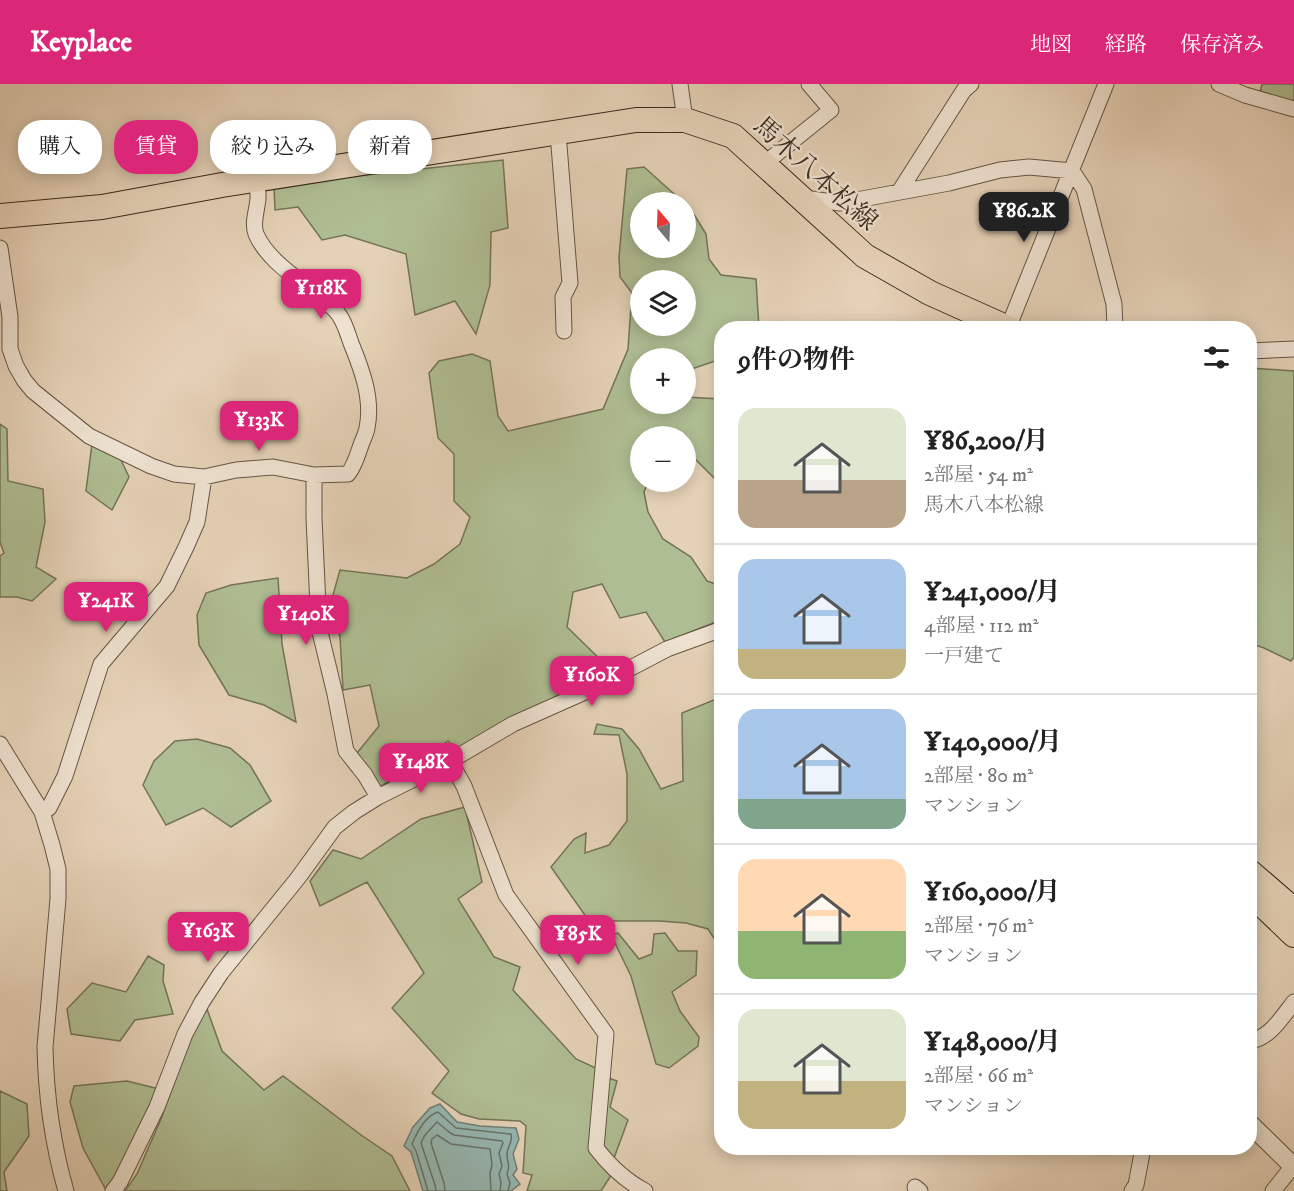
<!DOCTYPE html>
<html lang="ja">
<head>
<meta charset="utf-8">
<style>
  body { margin:0; font-family:"IM FELL DW Pica","Noto Serif JP",serif; background:#f2f2f2; color:#222; height:100vh; display:flex; flex-direction:column; font-size:22px; white-space:nowrap }
  * { box-sizing:border-box; margin:0 }
  p { font-size:20px; color:#767676 }
  .icon { flex:none; width:33px; height:33px; fill:none; stroke:currentColor; stroke-width:2; stroke-linecap:round; stroke-linejoin:round }
  .map { position:relative; flex:1; overflow:hidden }
  .drawer { position:absolute; left:714px; top:237px; width:543px; height:834px; display:flex; flex-direction:column; background:#fff; border-radius:24px; box-shadow:0 3px 15px #0003 }
  .drawer>* { flex:none }
  .hud { position:absolute; left:18px; top:36px; width:570px; height:54px; display:flex; gap:12px }
  .needle { width:39px; rotate:341deg }
  .buttons { position:absolute; left:630px; top:108px; display:grid; gap:12px }
  .buttons a { display:grid; place-items:center; width:66px; height:66px; border-radius:50%; background:#fff; box-shadow:0 3px 15px #0003; font-size:30px }
  .price { position:absolute; translate:-50% -51px; padding:0 14px; border-radius:12px; background:#db2777; color:#fff; font-size:20px; line-height:39px; filter:drop-shadow(0 2px 3px #0008) }
  .price::after { content:''; position:absolute; left:50%; top:36px; width:18px; height:14px; margin-left:-9px; background:inherit; clip-path:polygon(0 0,100% 0,50% 100%) }
  .price.selected { background:#222; color:#fff }
  ul { padding:0; list-style:none }
  li { display:flex; align-items:center; gap:18px; height:150px; padding:0 24px }
  li+li { border-top:2px solid #e0e0e0 }
  li span { display:grid; place-items:center; flex:none; width:168px; height:120px; border-radius:18px; color:#555 }
  li>.icon { margin-inline-start:auto }
  span .icon { width:72px; height:72px; fill:#fffc; stroke-width:1 }
  li b { font-size:26px }
  h2 { display:flex; justify-content:space-between; align-items:center; height:72px; padding:0 24px; font-size:26px }
  .tag { padding:0 21px; border-radius:24px; background:#fff; box-shadow:0 3px 15px #0003; font-size:21px; line-height:54px }
  .tag.selected { background:#db2777; color:#fff }
  header { display:flex; align-items:center; gap:36px; box-sizing:border-box; height:84px; padding:0 30px; background:#db2777; color:#fff }
  header strong { font-size:28px }
  nav { display:flex; gap:33px; margin-inline-start:auto; font-size:21px }
  .map>svg:first-child { display:block }
  .green { fill:#afbd92; stroke:#747458; stroke-width:1.5; fill-rule:evenodd }
  .water { fill:#96b7b1; stroke:#717f76; stroke-width:1.5 }
  .lines { fill:none; stroke-linecap:round; stroke-linejoin:round }
  .shore { stroke:#687267; stroke-width:1.5 }
  .minor-casing { stroke:#655543; stroke-width:17 }
  .tertiary-casing { stroke:#655543; stroke-width:20 }
  .primary-casing { stroke:#3a2c1d; stroke-width:26 }
  .minor { stroke:#eee1d0; stroke-width:15 }
  .tertiary { stroke:#eee1d0; stroke-width:18 }
  .primary { stroke:#e5d1b6; stroke-width:24 }
  .labels { text-anchor:middle; dominant-baseline:central; stroke-width:4.5; stroke-linejoin:round; paint-order:stroke }
  .street-label { font-size:26px; fill:#3a2c1d; stroke:#eee1d0 }
</style>
</head>
<body>
<header>
<strong>Keyplace</strong>
<nav><a>地図</a><a>経路</a><a>保存済み</a></nav>
</header>
<div class="map">
<svg width="1294" height="1107" viewBox="0 0 1294 1107">
  <rect width="100%" height="100%" fill="#e5d1b6"/>
  <filter id="stains"><feTurbulence type="fractalNoise" baseFrequency=".00333" numOctaves="4"/><feColorMatrix values="0 0 0 0 .2 0 0 0 0 .09 0 0 0 0 .02 0 0 0 .5 -.17"/></filter>
  <radialGradient id="worn" r=".72"><stop offset=".6" stop-color="#630" stop-opacity="0"/><stop offset="1" stop-color="#630" stop-opacity=".3"/></radialGradient>
  <path class="green" d="M1262 0H1294V17L1260 9Z
    M503 76 508 144 491 148 490 201 476 250 455 217 415 231 406 170 345 151 322 156 298 123 275 126 274 101Z
    M644 83 683 118H640V164H686V121L692 127 706 150 709 175 721 191 756 195 759 244H722L721 275 686 287V274H640V320H686V313L721 315V407L715 395 695 375H686V352H640V398H648L644 408 648 428 663 455 691 473 707 497 721 502V536L665 558 646 528 620 534 602 500 573 508 567 543 612 587 579 604 538 621 457 666 448 657 403 690 379 703 357 669 379 642 370 601 343 606 340 553 331 518 340 486 407 494 434 480 460 460 470 433 454 417V370L438 354 429 289 439 277 472 270 490 277 498 332 508 347 603 325 628 265 632 209 620 193 619 173 627 85ZM640 196H686V242H640Z
    M1250 284 1294 287V573L1291 577 1264 564 1250 559Z
    M0 340 7 345 8 397 43 405 45 438 36 483 56 495 32 517 17 513H0V472L4 469 0 458Z
    M92 360 120 374 129 393 112 426 86 407Z
    M278 494 282 560 296 638 264 621 229 611 199 561 197 531 206 509 231 501Z
    M721 613V865L708 845 686 839 660 837H589L551 783 574 755 586 749 585 769 609 761 627 737V690L619 651 594 650 597 640 622 645 639 665 661 705 683 697 682 629Z
    M197 655 230 664 250 681 271 717 231 743 203 724 166 741 143 701 154 677 175 657Z
    M465 723 482 798 458 815 494 873 520 883 513 906 576 975 600 986 593 1066 612 1090 601 1107H527L532 1091 523 1089 526 1042 520 1037 479 1035 461 1030 432 1009 449 987 392 924 424 889 367 798 320 822 310 797 333 766 361 775 421 735Z
    M618 849 639 875 652 870 654 850 665 849 678 867H697L696 891 672 908 680 927 699 953 698 962 669 984 656 980 631 892 611 851Z
    M148 872 164 881 163 897 173 930 135 936 120 957 71 950 67 925 92 899 126 908Z
    M207 925 222 967 264 1006 283 992 361 1051 392 1072 410 1107H125L137 1090 161 1035 193 946Z
    M606 993 617 997 610 1023 628 1036 614 1074 599 1063Z
    M127 997 159 1005 126 1078 106 1106 83 1064 70 1018 74 1002Z
    M0 1007 27 1020 29 1052 4 1088 7 1107H0Z"/>
  <path class="water" d="M440 1020 457 1038 480 1042 516 1044 519 1055 513 1070 517 1085 513 1091 520 1100 511 1107H423L411 1068 404 1062 413 1043 430 1024Z"/>
  <g class="lines">
    <path class="shore" d="M428 1107 416 1067 412 1060C417 1048 425 1032 438 1028L456 1044 511 1050C513 1060 507 1062 507 1070 507 1080 511 1080 507 1090L510 1099 508 1107
      M436 1107 435 1101 421 1059 425 1051 437 1038 449 1048 454 1051 502 1057 503 1059 499 1069 502 1082 499 1090 501 1099 500 1107
      M445 1107 444 1099 431 1059 432 1055 437 1051 451 1060 490 1065 492 1081 490 1089 491 1107"/>
    <g class="minor-casing">
      <path id="minor" d="M680 0 685 36
        M1219 0 1245 11 1294 25
        M558 49 570 199 563 213 564 247
        M764 80 831 26 809 0
        M899 108 964 6 971 0
        M804 114 840 119 949 99 1000 86 1029 83 1072 87 1084 105 1114 220 1115 244
        M0 164 10 233V265L16 282 24 296 33 307 89 352 151 382 174 390 204 393 236 386 273 383 314 391 348 390C355 381 357 372 361 361 363 355 366 350 367 344 373 315 362 286 351 259 347 248 344 235 335 226 312 203 269 181 256 150 251 137 259 123 258 110 258 105 257 100 256 96
        M1008 244 1106 0
        M1250 267 1294 265
        M314 391V434L319 544 335 610 346 667 365 691 378 713
        M0 660 42 728 52 761 58 785V815L45 963C46 1014 52 1058 66 1107
        M450 677 464 702 506 811 606 950 596 1064C609 1081 626 1097 645 1107
        M42 728 49 724 65 692 101 580 167 502 186 463 197 438 204 393
        M1250 957C1270 954 1282 933 1294 918
        M915 1103 920 1107
        M113 1107 120 1098 157 1023 185 950 202 918 221 889 298 794 335 743 354 728 378 713 450 677 513 640 585 608 667 565 722 545
        M1132 1107 1136 1101 1143 1064
        M1273 1107 1293 1082"/>
    </g>
    <g class="tertiary-casing">
      <path id="tertiary" d="M1250 1040 1294 1083"/>
    </g>
    <g class="primary-casing">
      <path id="primary" d="M0 132 102 123 222 101 636 36H685L733 52 865 172 930 209 1008 244
        M1250 788 1294 826
        M1250 809 1294 851"/>
    </g>
    <use href="#minor" class="minor"/>
    <use href="#tertiary" class="tertiary"/>
    <use href="#primary" class="primary"/>
  </g>
  <g class="labels">
    <g class="street-label">
      <text transform="translate(815 90) rotate(42)">馬木八本松線</text>
    </g>
  </g>
  <rect width="100%" height="100%" filter="url(#stains)"/>
  <rect width="100%" height="100%" fill="url(#worn)"/>
</svg>
<div class="buttons">
<a><svg class="needle" viewBox="-14 -14 28 28"><path d="M0-13l5 13h-10z" fill="#e53935"/><path d="M0 13l5-13h-10z" fill="#767676"/></svg></a>
<a><svg class="icon" aria-label="layers" viewBox="0 0 24 24"><path d="M12 4l9 5-9 5-9-5zM3 14l9 5 9-5"/></svg></a>
<a>+</a>
<a>−</a>
</div>
<b class="price selected" style="left:1024px;top:159px">¥86.2K</b>
<b class="price" style="left:321px;top:236px">¥118K</b>
<b class="price" style="left:259px;top:368px">¥133K</b>
<b class="price" style="left:106px;top:549px">¥241K</b>
<b class="price" style="left:306px;top:562px">¥140K</b>
<b class="price" style="left:592px;top:623px">¥160K</b>
<b class="price" style="left:421px;top:710px">¥148K</b>
<b class="price" style="left:208px;top:879px">¥163K</b>
<b class="price" style="left:578px;top:882px">¥85K</b>
<div class="hud">
<a class="tag">購入</a>
<a class="tag selected">賃貸</a>
<a class="tag">絞り込み</a>
<a class="tag">新着</a>
</div>
<section class="drawer">
<h2>9件の物件<svg class="icon" aria-label="filters" viewBox="0 0 24 24"><path d="M4 7h16M4 17h16"/><circle cx="9" cy="7" r="2"/><circle cx="15" cy="17" r="2"/></svg></h2>
<ul>
<li><span style="background:linear-gradient(#dfe7d0 60%,#b9a48a 0)"><svg class="icon" aria-label="home" viewBox="0 0 24 24"><path d="M3 11l9-7 9 7M6 9v11h12V9"/></svg></span><div><b>¥86,200/月</b><p>2部屋 · 54 m²</p><p>馬木八本松線</p></div></li>
<li><span style="background:linear-gradient(#a9c7e8 75%,#c2b280 0)"><svg class="icon" aria-label="home" viewBox="0 0 24 24"><path d="M3 11l9-7 9 7M6 9v11h12V9"/></svg></span><div><b>¥241,000/月</b><p>4部屋 · 112 m²</p><p>一戸建て</p></div></li>
<li><span style="background:linear-gradient(#a9c7e8 75%,#7fa58c 0)"><svg class="icon" aria-label="home" viewBox="0 0 24 24"><path d="M3 11l9-7 9 7M6 9v11h12V9"/></svg></span><div><b>¥140,000/月</b><p>2部屋 · 80 m²</p><p>マンション</p></div></li>
<li><span style="background:linear-gradient(#ffd9b3 60%,#8fb573 0)"><svg class="icon" aria-label="home" viewBox="0 0 24 24"><path d="M3 11l9-7 9 7M6 9v11h12V9"/></svg></span><div><b>¥160,000/月</b><p>2部屋 · 76 m²</p><p>マンション</p></div></li>
<li><span style="background:linear-gradient(#dfe7d0 60%,#c2b280 0)"><svg class="icon" aria-label="home" viewBox="0 0 24 24"><path d="M3 11l9-7 9 7M6 9v11h12V9"/></svg></span><div><b>¥148,000/月</b><p>2部屋 · 66 m²</p><p>マンション</p></div></li>
</ul>
</section>
</div>
</body>
</html>
